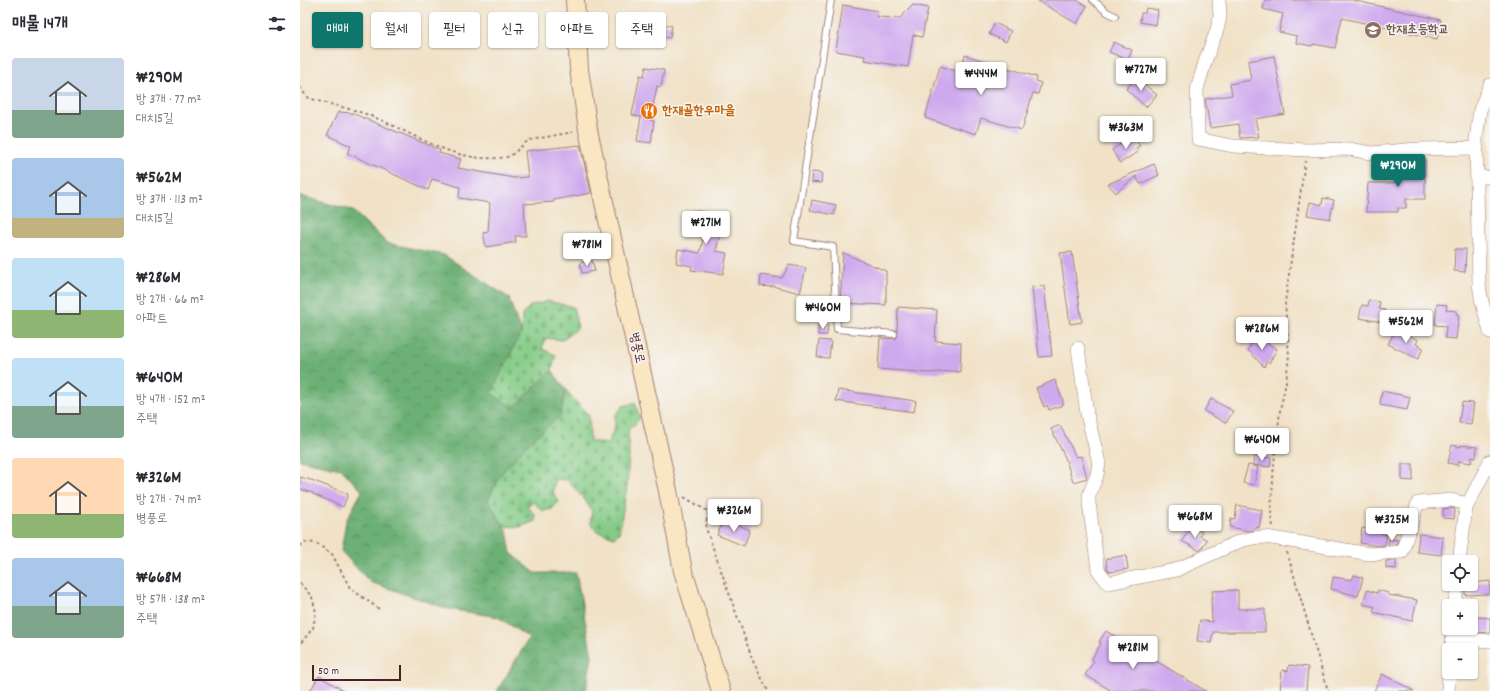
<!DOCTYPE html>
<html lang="ko">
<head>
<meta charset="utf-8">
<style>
  body { margin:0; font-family:Dekko,"Poor Story",sans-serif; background:#f7f7f7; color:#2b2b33; height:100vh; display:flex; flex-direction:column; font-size:15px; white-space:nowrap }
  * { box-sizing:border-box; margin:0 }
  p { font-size:13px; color:#7c7c81 }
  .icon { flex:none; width:22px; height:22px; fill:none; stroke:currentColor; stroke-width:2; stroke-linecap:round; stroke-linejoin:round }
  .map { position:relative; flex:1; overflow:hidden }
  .sheet { display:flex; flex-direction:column; background:#fff; width:300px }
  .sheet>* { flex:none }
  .guide { position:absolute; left:12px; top:12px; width:380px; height:36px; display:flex; gap:8px }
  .fabs { position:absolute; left:1142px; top:555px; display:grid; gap:8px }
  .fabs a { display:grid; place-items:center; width:36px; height:36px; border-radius:4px; background:#fff; box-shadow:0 1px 3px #0004; font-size:20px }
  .scale { position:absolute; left:12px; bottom:10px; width:89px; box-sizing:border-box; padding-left:4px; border:2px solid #4a1f2b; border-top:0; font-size:11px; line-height:14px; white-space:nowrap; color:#4a1f2b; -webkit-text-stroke:3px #f6f6f2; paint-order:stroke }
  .price { position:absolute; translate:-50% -34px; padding:0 9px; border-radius:4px; background:#fff; color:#222; font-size:13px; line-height:26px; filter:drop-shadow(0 1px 2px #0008) }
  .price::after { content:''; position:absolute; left:50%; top:24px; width:12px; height:9px; margin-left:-6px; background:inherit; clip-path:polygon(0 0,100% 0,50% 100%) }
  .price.active { background:#0f766e; color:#fff }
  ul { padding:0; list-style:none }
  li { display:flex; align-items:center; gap:12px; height:100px; padding:0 12px }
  li span { display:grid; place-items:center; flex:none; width:112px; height:80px; border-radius:4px; color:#555 }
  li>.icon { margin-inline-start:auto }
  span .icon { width:48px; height:48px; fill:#fffc; stroke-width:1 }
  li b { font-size:17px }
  h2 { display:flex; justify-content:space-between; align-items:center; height:48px; padding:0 12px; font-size:17px }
  .tag { padding:0 14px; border-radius:4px; background:#fff; box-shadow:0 1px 3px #0004; font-size:14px; line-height:36px }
  .tag.active { background:#0f766e; color:#fff }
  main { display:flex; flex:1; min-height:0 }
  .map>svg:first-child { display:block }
  .forest { fill:url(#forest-crowns); stroke:#5b6850 }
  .cemetery { fill:url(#cemetery-stones); stroke:#687659 }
  .building { fill:#cfa9ee }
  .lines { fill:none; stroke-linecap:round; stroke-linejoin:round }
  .lane-casing { stroke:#9e8079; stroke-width:8 }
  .street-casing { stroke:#9e8079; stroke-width:14 }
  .secondary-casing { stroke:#9e8079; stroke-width:20 }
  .path { stroke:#9e8079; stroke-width:2; stroke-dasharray:3 3; stroke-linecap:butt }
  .lane { stroke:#fff; stroke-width:6 }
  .street { stroke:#fff; stroke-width:13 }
  .secondary { stroke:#fbe6c3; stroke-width:18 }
  .labels { text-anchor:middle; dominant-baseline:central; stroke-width:3; stroke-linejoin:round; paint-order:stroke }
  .education-label { font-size:13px; font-weight:bold; fill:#785e54; stroke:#f6f6f2; text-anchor:start }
  .food-label { font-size:13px; font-weight:bold; fill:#c56008; stroke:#f6f6f2; text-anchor:start }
  .street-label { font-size:13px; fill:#4a1f2b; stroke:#f6f6f2 }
</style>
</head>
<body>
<main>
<section class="sheet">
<h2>매물 14개<svg class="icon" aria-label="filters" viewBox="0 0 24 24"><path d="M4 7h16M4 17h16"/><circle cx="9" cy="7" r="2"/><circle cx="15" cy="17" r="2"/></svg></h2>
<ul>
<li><span style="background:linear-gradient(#c9d6e8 65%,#7fa58c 0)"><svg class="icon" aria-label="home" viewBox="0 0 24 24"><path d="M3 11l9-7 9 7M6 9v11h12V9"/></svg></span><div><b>₩290M</b><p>방 3개 · 77 m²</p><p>대치5길</p></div></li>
<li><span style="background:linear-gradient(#a9c7e8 75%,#c2b280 0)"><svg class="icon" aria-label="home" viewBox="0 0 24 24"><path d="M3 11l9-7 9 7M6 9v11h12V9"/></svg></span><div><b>₩562M</b><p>방 3개 · 113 m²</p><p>대치5길</p></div></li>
<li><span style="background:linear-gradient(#bfe0f5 65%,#8fb573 0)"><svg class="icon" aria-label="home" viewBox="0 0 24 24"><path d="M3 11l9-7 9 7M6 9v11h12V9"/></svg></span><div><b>₩286M</b><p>방 2개 · 66 m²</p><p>아파트</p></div></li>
<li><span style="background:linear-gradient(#bfe0f5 60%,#7fa58c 0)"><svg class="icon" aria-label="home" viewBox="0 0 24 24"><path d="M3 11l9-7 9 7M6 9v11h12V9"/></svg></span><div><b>₩640M</b><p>방 4개 · 152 m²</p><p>주택</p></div></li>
<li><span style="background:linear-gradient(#ffd9b3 70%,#8fb573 0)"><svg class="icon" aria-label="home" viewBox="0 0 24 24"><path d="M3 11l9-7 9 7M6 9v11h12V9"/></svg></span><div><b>₩326M</b><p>방 2개 · 74 m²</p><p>병풍로</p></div></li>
<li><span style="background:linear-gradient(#a9c7e8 60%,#7fa58c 0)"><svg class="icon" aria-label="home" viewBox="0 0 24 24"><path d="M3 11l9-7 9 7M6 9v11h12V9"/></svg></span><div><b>₩668M</b><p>방 5개 · 138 m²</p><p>주택</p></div></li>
</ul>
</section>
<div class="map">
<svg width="1190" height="691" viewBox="0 0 1190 691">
  <defs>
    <pattern id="forest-crowns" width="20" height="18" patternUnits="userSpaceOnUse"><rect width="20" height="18" fill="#6cb074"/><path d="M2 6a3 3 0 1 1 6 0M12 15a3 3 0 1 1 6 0" fill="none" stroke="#5b8f5f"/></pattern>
    <pattern id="cemetery-stones" width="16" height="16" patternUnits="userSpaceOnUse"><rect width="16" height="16" fill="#85cc87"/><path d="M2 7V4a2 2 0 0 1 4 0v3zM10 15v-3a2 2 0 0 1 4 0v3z" fill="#74af75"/></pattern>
  </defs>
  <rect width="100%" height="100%" fill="#f6f6f2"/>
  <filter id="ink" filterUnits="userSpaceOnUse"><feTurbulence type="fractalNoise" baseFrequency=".025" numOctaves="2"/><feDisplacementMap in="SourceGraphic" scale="8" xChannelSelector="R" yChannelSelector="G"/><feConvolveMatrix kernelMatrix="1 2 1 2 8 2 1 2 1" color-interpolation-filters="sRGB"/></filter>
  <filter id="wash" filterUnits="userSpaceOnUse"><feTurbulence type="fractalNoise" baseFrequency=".012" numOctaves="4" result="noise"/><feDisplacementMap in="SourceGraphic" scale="16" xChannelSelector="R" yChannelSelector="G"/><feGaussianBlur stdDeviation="0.9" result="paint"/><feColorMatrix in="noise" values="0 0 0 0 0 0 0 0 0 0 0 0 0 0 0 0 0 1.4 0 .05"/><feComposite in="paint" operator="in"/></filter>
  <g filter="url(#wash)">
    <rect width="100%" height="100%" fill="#f1e2c7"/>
    <path class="forest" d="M0 196 52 210 87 243 144 255 209 298 221 333 191 393 213 408 252 370 266 390 261 416 229 443 200 475 188 501 207 531 211 553 235 573H276L292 656 286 691H197L229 638 198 617 148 609 70 582 41 551 46 521 62 491 41 469 0 460Z"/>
    <path class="cemetery" d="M248 301 273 307 278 328 262 340 246 338 242 349 256 355 252 370 213 408 191 393 221 333 222 315 230 306Z
      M266 390 289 416 290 441 308 444 315 426V416L323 406 335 403 340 418 336 423 328 430 329 453 327 487 319 533 314 537 296 531 290 522 292 511 285 500 267 480 255 479 253 492 259 502 252 509 243 511 233 502 227 507 235 514V521L220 527 204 526 188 501 200 475 229 443 260 416Z"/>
    <g id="blocks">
      <path class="building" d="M737 0H777L787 6 777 24Z
        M965 0H1052L1141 20 1137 39 1042 18 1035 48 1013 44 1012 46 996 43 997 36 979 32 983 14 963 9Z
        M543 5 578 11 577 17 600 18 613 5 628 8 622 37 613 35 608 67 564 60 565 56 536 51Z
        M846 8 858 10 856 25 840 22 841 13H845Z
        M345 20 372 26 370 38 343 34Z
        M695 23 711 31 706 42 689 34Z
        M814 42 832 50 828 60 809 52Z
        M665 55 737 77 736 81 741 83 738 94 733 93 722 130 681 118 676 134 625 118 640 66 660 72Z
        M974 56 985 114 955 119 959 137 940 138 938 124 910 128 905 99 932 95 930 84 951 80 948 61Z
        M346 67 364 70 361 87 357 86 350 120 354 121 351 143 337 141 341 117 332 115 340 75 344 76Z
        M835 79H838L857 95 846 107 826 89Z
        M38 112 52 113 140 150 139 153 161 159 158 168 214 178 228 177 225 151 280 145 291 193 254 200V202L224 204 226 236H215L216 242 186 247 183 233 188 232 190 203 159 198 160 187 132 179 128 190 47 153 51 146 27 135Z
        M833 136 840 146 836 148 838 152 820 163 812 150Z
        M1125 157V199H1106V208H1098V212H1066L1068 183H1094V167H1107V158Z
        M854 164 859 175 840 184 836 176 816 193 808 184Z
        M512 172 522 173 521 183 511 182Z
        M1023 198 1034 200 1030 219 1007 215 1010 202 1022 205Z
        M512 200 536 205 534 215 510 210Z
        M393 210 424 215 416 251 427 253 423 274 391 270 392 266 376 263 378 249 400 253 405 230 390 227Z
        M1155 249H1166L1165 272 1154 271Z
        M772 252 782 322 770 324 760 253Z
        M543 253 586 271V305L540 303Z
        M292 260 295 271 282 273 280 263Z
        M489 265 506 268 500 293 472 286 471 287 460 286 461 275 482 278Z
        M744 286 752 356 739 357 732 287Z
        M1069 300 1080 302 1079 309 1085 310 1082 322 1059 318 1062 305 1068 306Z
        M1137 304 1147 305 1146 310 1157 311 1156 314 1159 315 1156 339 1145 338 1146 326 1135 325Z
        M598 307 637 310 635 341 661 343 660 372 651 371 630 373 578 369 580 338 596 339 598 335 597 331Z
        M518 324 528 325 527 335H518Z
        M1096 329 1118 340 1116 344 1123 348 1118 359 1088 344Z
        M956 336 977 349 969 363 967 361 964 367 948 350Z
        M519 340 531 341 529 358 517 357Z
        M755 380 763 401V405L749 410 747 405 744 407 736 388Z
        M538 390 616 401 614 412 536 401Z
        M1082 391 1110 397 1107 410 1080 405Z
        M911 399 933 411 926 423 904 411Z
        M1162 402 1174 403 1171 424 1159 423Z
        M760 425 776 457 781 456 787 478 773 482 765 457 751 429Z
        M1152 445 1161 447V445L1177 447 1176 458 1172 457 1171 463 1159 461 1158 465 1148 463Z
        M954 456 971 458 970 467 953 465Z
        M1102 464H1113V481L1102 480Z
        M948 465 958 467 954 485 943 483Z
        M0 477 14 481 48 494 43 507 13 494V493L0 489Z
        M937 505 962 510 959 528 955 527 954 530 948 531 930 527 931 518 935 519Z
        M1150 508 1155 509 1154 519 1143 518V509Z
        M424 519 450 530 444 546 417 535Z
        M891 526 902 532 900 536 907 540 900 551 882 541Z
        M1070 526 1079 528V530L1082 531V534L1087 535 1085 545 1078 546 1060 543 1062 528 1070 529Z
        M1119 534 1143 537 1141 555 1117 552Z
        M1089 539 1098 540 1096 544 1088 545Z
        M826 555 828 569 810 572 807 569 806 559Z
        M1096 560V569L1086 568V561Z
        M1054 575 1063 578 1058 596 1031 589 1033 577 1052 580Z
        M1190 581V594L1165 595V584Z
        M938 590V609H965V632H913L911 643 897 641 900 620 912 622 911 598H913L912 591Z
        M1067 590 1077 593 1078 590 1088 593V595L1117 600 1112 621 1073 612 1075 607 1063 604Z
        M1175 617 1190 618V633L1175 632Z
        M806 631 906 691H812L785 675 794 661 792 659 801 643 799 642Z
        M989 665 1008 667 1006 691H980L982 670 988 671Z
        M1082 674 1114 691H1074Z
        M19 676 44 691H10Z"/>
    </g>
  </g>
  <g filter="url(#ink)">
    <use href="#blocks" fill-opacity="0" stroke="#9e8079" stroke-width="1"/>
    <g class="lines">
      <g class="lane-casing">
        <path id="lane" d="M531 0 494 241 533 247 537 329 594 334
          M793 0 807 12 815 16"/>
      </g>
      <g class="street-casing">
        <path id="street" d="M919 0 920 17 917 30 906 59 897 89 898 139 933 146 1006 150 1049 149 1071 153 1118 149 1177 148
          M1190 85 1180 110 1176 139 1179 283 1181 298 1190 332
          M1177 177H1190
          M778 348 787 414 799 463 797 475 789 495V503L798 570 808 583 876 570 940 541 953 538 965 537 984 540 1070 554 1102 552 1118 503 1151 500 1168 504
          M1159 562 1166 508 1190 461
          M1155 606 1157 584
          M1153 638 1190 641
          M1152 650 1153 628
          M1148 691 1149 672"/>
      </g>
      <g class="secondary-casing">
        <path id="secondary" d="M275 0 279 69 288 130 368 491 383 571 421 691"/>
      </g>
      <path class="path" d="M0 87 6 96 9 98C29 105 51 108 71 116 117 134 155 165 207 157 216 154 221 144 230 140L273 132
        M384 497 409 512 406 523 407 531 453 661 468 691
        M973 526 971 512 974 463 980 411 986 382 989 355 985 303 1005 161
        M0 546 5 542 16 543 32 554 50 588 79 609
        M987 552 1028 691
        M0 583 12 597 16 612 13 628 0 644"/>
      <use href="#lane" class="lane"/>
      <use href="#street" class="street"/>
      <use href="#secondary" class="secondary"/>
    </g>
  </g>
  <defs>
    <g id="school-disc" transform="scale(0.9)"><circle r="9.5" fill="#8d6e63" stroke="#f6f6f2"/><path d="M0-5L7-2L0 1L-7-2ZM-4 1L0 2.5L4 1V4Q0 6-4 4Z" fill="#fff"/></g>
    <g id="restaurant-disc" transform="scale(0.9)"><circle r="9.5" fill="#e8710a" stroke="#f6f6f2"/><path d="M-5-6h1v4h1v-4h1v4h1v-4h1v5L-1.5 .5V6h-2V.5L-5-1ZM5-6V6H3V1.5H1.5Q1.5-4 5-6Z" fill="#fff"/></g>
  </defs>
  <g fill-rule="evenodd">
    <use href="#school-disc" x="1073" y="30"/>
    <use href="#restaurant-disc" x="349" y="111"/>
  </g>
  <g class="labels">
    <g class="education-label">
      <text x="1086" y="30">한재초등학교</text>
    </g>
    <g class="food-label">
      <text x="362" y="111">한재골한우마을</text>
    </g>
    <g class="street-label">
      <text transform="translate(336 348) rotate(78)">병풍로</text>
    </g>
  </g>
</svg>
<div class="fabs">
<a><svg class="icon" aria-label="locate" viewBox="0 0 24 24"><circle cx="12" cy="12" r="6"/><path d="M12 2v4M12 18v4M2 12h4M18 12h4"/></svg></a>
<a>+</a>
<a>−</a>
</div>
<div class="scale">50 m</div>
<b class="price" style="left:841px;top:92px">₩727M</b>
<b class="price" style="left:681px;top:96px">₩444M</b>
<b class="price" style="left:826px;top:150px">₩363M</b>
<b class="price active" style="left:1098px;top:188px">₩290M</b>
<b class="price" style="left:406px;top:245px">₩271M</b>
<b class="price" style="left:287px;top:267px">₩781M</b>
<b class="price" style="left:523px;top:330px">₩460M</b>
<b class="price" style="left:1106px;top:344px">₩562M</b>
<b class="price" style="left:962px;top:351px">₩286M</b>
<b class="price" style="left:962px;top:462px">₩640M</b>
<b class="price" style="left:434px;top:533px">₩326M</b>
<b class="price" style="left:895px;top:539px">₩668M</b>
<b class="price" style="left:1092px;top:542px">₩325M</b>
<b class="price" style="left:833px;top:670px">₩281M</b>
<div class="guide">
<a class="tag active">매매</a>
<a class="tag">월세</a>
<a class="tag">필터</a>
<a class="tag">신규</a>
<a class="tag">아파트</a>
<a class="tag">주택</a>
</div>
</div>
</main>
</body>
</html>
